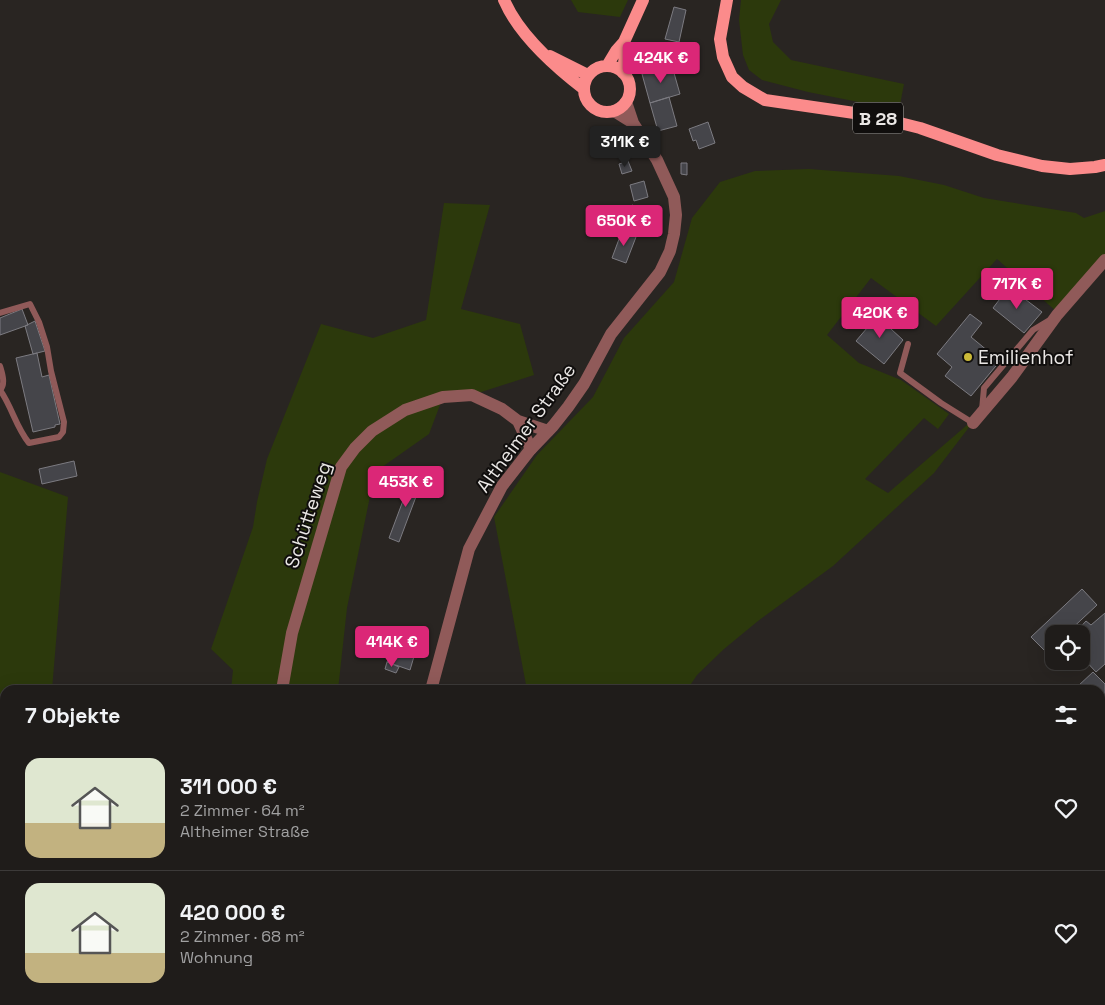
<!DOCTYPE html>
<html lang="de">
<head>
<meta charset="utf-8">
<style>
  body { margin:0; font-family:"Space Grotesk",sans-serif; background:#2c2927; color:#f1f3f6; height:100vh; display:flex; flex-direction:column; font-size:19px; white-space:nowrap }
  * { box-sizing:border-box; margin:0 }
  p { font-size:16px; color:#a1a1a2 }
  .icon { flex:none; width:28px; height:28px; fill:none; stroke:currentColor; stroke-width:2; stroke-linecap:round; stroke-linejoin:round }
  .map { position:relative; flex:1; overflow:hidden }
  .sheet { position:absolute; left:0px; top:685px; width:1105px; height:320px; display:flex; flex-direction:column; background:#1f1c1a; border-radius:15px 15px 0 0; box-shadow:0 5px 20px #0002,0 0 0 1px #3c3a39 }
  .sheet>* { flex:none }
  .tools { position:absolute; left:1045px; top:625px; display:grid; gap:10px }
  .tools a { display:grid; place-items:center; width:45px; height:45px; border-radius:10px; background:#1f1c1a; box-shadow:0 5px 20px #0002,0 0 0 1px #3c3a39; font-size:25px }
  .price { position:absolute; translate:-50% -42px; padding:0 11px; border-radius:5px; background:#db2777; color:#fff; font-size:16px; line-height:32px; filter:drop-shadow(0 1px 2px #0008) }
  .price::after { content:''; position:absolute; left:50%; top:30px; width:15px; height:11px; margin-left:-8px; background:inherit; clip-path:polygon(0 0,100% 0,50% 100%) }
  .price.on { background:#222; color:#fff }
  ul { padding:0; list-style:none }
  li { display:flex; align-items:center; gap:15px; height:125px; padding:0 25px }
  li+li { border-top:1px solid #3c3a39 }
  li span { display:grid; place-items:center; flex:none; width:140px; height:100px; border-radius:15px; color:#555 }
  li>.icon { margin-inline-start:auto }
  span .icon { width:60px; height:60px; fill:#fffc; stroke-width:1 }
  li b { font-size:21px }
  h2 { display:flex; justify-content:space-between; align-items:center; height:60px; padding:0 25px; font-size:21px }
  .map>svg:first-child { display:block }
  .green { fill:#2c390c }
  .building { fill:#45454a; stroke:#7c7b81 }
  .lines { fill:none; stroke-linecap:round; stroke-linejoin:round }
  .service { stroke:#905a59; stroke-width:6 }
  .minor { stroke:#905a59; stroke-width:12 }
  .tertiary { stroke:#905a59; stroke-width:12 }
  .primary { stroke:#fb8b8b; stroke-width:12 }
  .poi-dot { fill:#cbba39; stroke:#100e0d; stroke-width:2 }
  .labels { text-anchor:middle; dominant-baseline:central; stroke-width:4; stroke-linejoin:round; paint-order:stroke }
  .shield { fill:#100e0d; stroke:#a9a6a4; stroke-width:1 }
  .shield-label { font-size:18px; font-weight:bold; fill:#eae7e5 }
  .poi-label { font-size:19px; fill:#eae7e5; stroke:#100e0d; text-anchor:start }
  .street-label { font-size:19px; fill:#eae7e5; stroke:#100e0d }
</style>
</head>
<body>
<div class="map">
<svg width="1105" height="1005" viewBox="0 0 1105 1005">
  <rect width="100%" height="100%" fill="#292522"/>
  <path class="green" d="M571 0H628L620 17 578 12Z
    M741 0H781L769 24 773 42 791 60 904 84 899 110 808 92 762 80 749 70 743 55 739 20Z
    M809 169 899 176 944 185 984 198 1076 213 1084 218 1105 211V258L1057 312 997 259 936 326 871 278 827 335 859 363 901 380 949 414 938 429 924 418 865 479 888 493 967 425 970 426 934 473 833 566 758 621 724 649 697 675 687 690H527L494 517 537 455 593 397 624 338 674 282 692 218 720 182 755 171Z
    M444 203 490 205 461 309 520 324 534 375 472 395 443 397 429 434 375 472 347 608 338 690H231L233 670 211 649 253 527 257 502 267 459 321 324 373 338 426 320Z
    M0 472 68 497 52 690H5V1000H324L323 1005H0Z
    M459 1000H664V1005H459Z"/>
  <path class="building" d="M674 7 686 10 679 42 665 39Z
    M672 66 680 94 650 103 642 74Z
    M669 97 677 126 658 131 650 103Z
    M708 122 715 143 699 149 696 140 693 141 689 129Z
    M628 161 632 171 622 174 619 164Z
    M681 163H687V175L681 174Z
    M644 181 648 197 634 201 630 185Z
    M632 205 643 209 633 235 622 231Z
    M622 231 636 237 626 263 612 258Z
    M1009 287 1042 312 1024 333 993 308Z
    M22 309 28 325 0 335V318Z
    M879 314 893 326 891 329 903 340 884 364 856 341Z
    M970 314 982 323 971 337 1000 361 971 396 945 376 952 367 937 354Z
    M35 321 45 351 33 354 25 326Z
    M37 353 42 377 49 375 60 424 55 425V427L33 432 16 358Z
    M74 461 77 476 42 484 39 469Z
    M413 474 423 478 399 542 389 538Z
    M1082 589 1097 605 1066 634H1054V645L1046 652 1031 637Z
    M1105 613V664L1096 672 1081 656V634H1074L1086 621 1091 625Z
    M401 627 412 631 410 637 398 633Z
    M398 633 420 641 415 653 394 646Z
    M394 646 415 653 410 670 387 662Z
    M387 662 399 667 396 673 385 669Z
    M1093 672 1105 684V715L1100 710V690H1081L1078 686Z
    M703 1000H722L723 1005H690L703 1002Z
    M763 1000H785L787 1005H764Z
    M878 1000H890L894 1005H871Z
    M935 1000H959L960 1001 955 1005H939Z
    M963 1000H980L982 1002 978 1005H966Z"/>
  <g class="lines">
    <path class="service" d="M0 313 30 304 39 322 47 347 51 371 64 422 63 432 59 437 29 443C16 427 12 407 0 390
      M908 344 900 373 941 403 973 423
      M0 366C2 373 6 384 0 390
      M982 410 984 388 1033 330 1048 321"/>
    <path class="minor" d="M518 421 531 449
      M973 423 1012 377 1057 315 1105 260
      M282 690 292 633 341 467 355 448 372 431 405 410 443 397 472 395 502 409 518 421 548 431
      M742 1000 743 1005
      M851 1000V1005
      M188 1005 190 1000
      M330 1005 332 1000"/>
    <path class="tertiary" d="M614 111 633 123
      M431 690 469 549 502 486 530 450 553 426 568 407 584 384 611 334 660 272 670 251 674 234 676 215 674 197 657 160 633 123 626 102
      M406 1000 407 1005"/>
    <path class="primary" d="M504 0C519 35 554 66 584 89
      M727 0 720 39 723 57 732 77 743 87 765 100 868 115 920 128 997 155 1042 166 1070 169 1095 167 1105 165
      M550 56 588 75
      M584 89a23 23 0 1 1 46 0a23 23 0 1 1-46 0Z
      M607 66 616 51 624 42 643 0
      M623 73 625 54 624 42"/>
  </g>
  <circle class="poi-dot" cx="968" cy="357" r="5"/>
  <g class="labels">
    <rect class="shield" x="853" y="102.5" width="50" height="31" rx="4"/>
    <g class="shield-label">
      <text x="878" y="118">B 28</text>
    </g>
    <g class="poi-label">
      <text x="978" y="357">Emilienhof</text>
    </g>
    <g class="street-label">
      <text transform="translate(526 428) rotate(-54)">Altheimer Straße</text>
      <text transform="translate(308 515) rotate(-72)">Schütteweg</text>
    </g>
  </g>
</svg>
<div class="tools">
<a><svg class="icon" aria-label="locate" viewBox="0 0 24 24"><circle cx="12" cy="12" r="6"/><path d="M12 2v4M12 18v4M2 12h4M18 12h4"/></svg></a>
</div>
<b class="price" style="left:661px;top:84px">424K €</b>
<b class="price on" style="left:625px;top:168px">311K €</b>
<b class="price" style="left:624px;top:247px">650K €</b>
<b class="price" style="left:1017px;top:310px">717K €</b>
<b class="price" style="left:880px;top:339px">420K €</b>
<b class="price" style="left:406px;top:508px">453K €</b>
<b class="price" style="left:392px;top:668px">414K €</b>
<section class="sheet">
<h2>7 Objekte<svg class="icon" aria-label="filters" viewBox="0 0 24 24"><path d="M4 7h16M4 17h16"/><circle cx="9" cy="7" r="2"/><circle cx="15" cy="17" r="2"/></svg></h2>
<ul>
<li><span style="background:linear-gradient(#dfe7d0 65%,#c2b280 0)"><svg class="icon" aria-label="home" viewBox="0 0 24 24"><path d="M3 11l9-7 9 7M6 9v11h12V9"/></svg></span><div><b>311 000 €</b><p>2 Zimmer · 64 m²</p><p>Altheimer Straße</p></div><svg class="icon" aria-label="heart" viewBox="0 0 24 24"><path d="M12 20l-8-8c-3-5 5-10 8-4 3-6 11-1 8 4z"/></svg></li>
<li><span style="background:linear-gradient(#dfe7d0 70%,#c2b280 0)"><svg class="icon" aria-label="home" viewBox="0 0 24 24"><path d="M3 11l9-7 9 7M6 9v11h12V9"/></svg></span><div><b>420 000 €</b><p>2 Zimmer · 68 m²</p><p>Wohnung</p></div><svg class="icon" aria-label="heart" viewBox="0 0 24 24"><path d="M12 20l-8-8c-3-5 5-10 8-4 3-6 11-1 8 4z"/></svg></li>
</ul>
</section>
</div>
</body>
</html>
